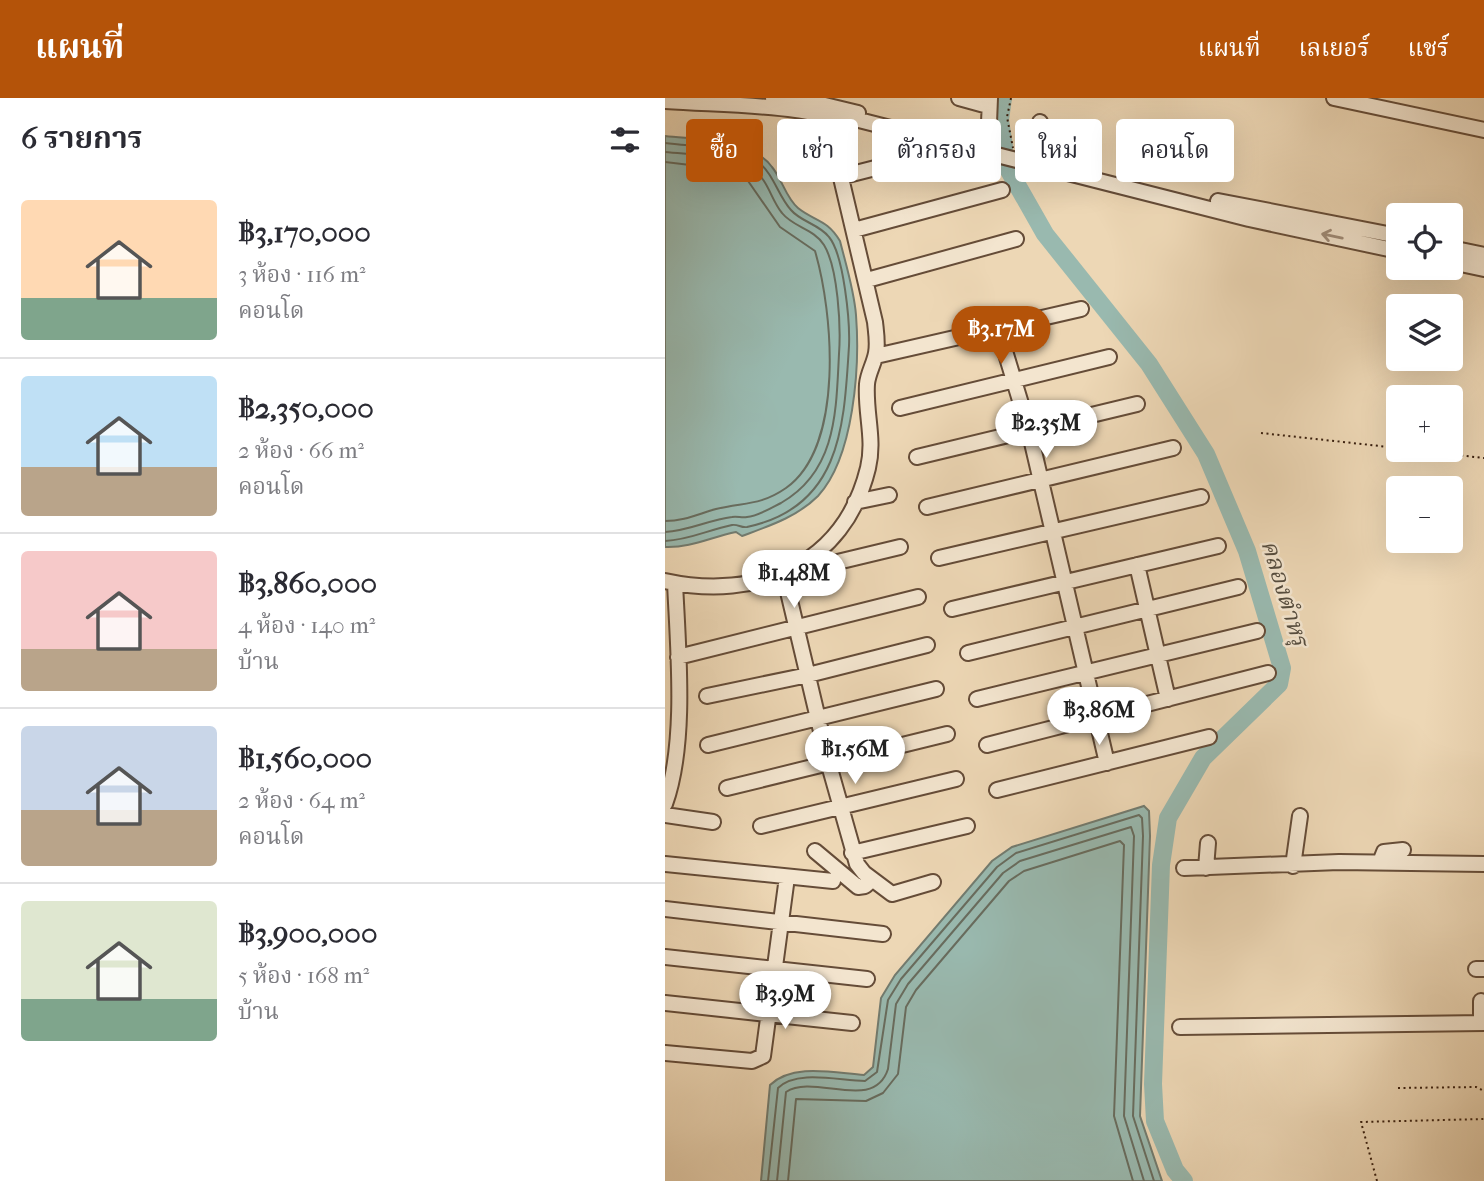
<!DOCTYPE html>
<html lang="th">
<head>
<meta charset="utf-8">
<style>
  body { margin:0; font-family:"IM FELL French Canon","Noto Serif Thai",serif; background:#f7f7f7; color:#2b2b33; height:100vh; display:flex; flex-direction:column; font-size:26px; white-space:nowrap }
  * { box-sizing:border-box; margin:0 }
  p { font-size:23px; color:#7c7c81 }
  .icon { flex:none; width:38px; height:38px; fill:none; stroke:currentColor; stroke-width:2; stroke-linecap:round; stroke-linejoin:round }
  .map { position:relative; flex:1; overflow:hidden }
  .drawer { display:flex; flex-direction:column; background:#fff; width:665px }
  .drawer>* { flex:none }
  .hud { position:absolute; left:21px; top:21px; width:665px; height:63px; display:flex; gap:14px }
  .buttons { position:absolute; left:721px; top:105px; display:grid; gap:14px }
  .buttons a { display:grid; place-items:center; width:77px; height:77px; border-radius:7px; background:#fff; box-shadow:0 7px 28px #0002; font-size:35px }
  .price { position:absolute; translate:-50% -60px; padding:0 16px; border-radius:24px; background:#fff; color:#222; font-size:23px; line-height:46px; filter:drop-shadow(0 2px 4px #0008) }
  .price::after { content:''; position:absolute; left:50%; top:42px; width:21px; height:16px; margin-left:-10px; background:inherit; clip-path:polygon(0 0,100% 0,50% 100%) }
  .price.current { background:#b45309; color:#fff }
  ul { padding:0; list-style:none }
  li { display:flex; align-items:center; gap:21px; height:175px; padding:0 21px }
  li+li { border-top:2px solid #e1e1e2 }
  li span { display:grid; place-items:center; flex:none; width:196px; height:140px; border-radius:7px; color:#555 }
  li>.icon { margin-inline-start:auto }
  span .icon { width:84px; height:84px; fill:#fffc; stroke-width:1 }
  li b { font-size:30px }
  h2 { display:flex; justify-content:space-between; align-items:center; height:84px; padding:0 21px; font-size:30px }
  .chip { padding:0 24px; border-radius:7px; background:#fff; box-shadow:0 7px 28px #0002; font-size:24px; line-height:63px }
  .chip.current { background:#b45309; color:#fff }
  header { display:flex; align-items:center; gap:42px; box-sizing:border-box; height:98px; padding:0 35px; background:#b45309; color:#fff }
  header strong { font-size:33px }
  nav { display:flex; gap:38px; margin-inline-start:auto; font-size:24px }
  main { display:flex; flex:1; min-height:0 }
  .map>svg:first-child { display:block }
  .water { fill:#99b9af; stroke:#727b6f; stroke-width:2 }
  .lines { fill:none; stroke-linecap:round; stroke-linejoin:round }
  .shore { stroke:#686c5e; stroke-width:2 }
  .river { stroke:#99b9af; stroke-width:18 }
  .minor-casing { stroke:#654c38; stroke-width:18 }
  .path { stroke:#381e0e; stroke-width:2; stroke-dasharray:2 3.5; stroke-linecap:butt }
  .minor { stroke:#f3e5cf; stroke-width:14 }
  .oneway { stroke:#9f8b78 }
  .labels { text-anchor:middle; dominant-baseline:central; stroke-width:5; stroke-linejoin:round; paint-order:stroke }
  .water-label { font-size:24px; font-style:italic; fill:#554c3e; stroke:#f3e5cf }
</style>
</head>
<body>
<header>
<strong>แผนที่</strong>
<nav><a>แผนที่</a><a>เลเยอร์</a><a>แชร์</a></nav>
</header>
<main>
<section class="drawer">
<h2>6 รายการ<svg class="icon" aria-label="filters" viewBox="0 0 24 24"><path d="M4 7h16M4 17h16"/><circle cx="9" cy="7" r="2"/><circle cx="15" cy="17" r="2"/></svg></h2>
<ul>
<li><span style="background:linear-gradient(#ffd9b3 70%,#7fa58c 0)"><svg class="icon" aria-label="home" viewBox="0 0 24 24"><path d="M3 11l9-7 9 7M6 9v11h12V9"/></svg></span><div><b>฿3,170,000</b><p>3 ห้อง · 116 m²</p><p>คอนโด</p></div></li>
<li><span style="background:linear-gradient(#bfe0f5 65%,#b9a48a 0)"><svg class="icon" aria-label="home" viewBox="0 0 24 24"><path d="M3 11l9-7 9 7M6 9v11h12V9"/></svg></span><div><b>฿2,350,000</b><p>2 ห้อง · 66 m²</p><p>คอนโด</p></div></li>
<li><span style="background:linear-gradient(#f6c9c9 70%,#b9a48a 0)"><svg class="icon" aria-label="home" viewBox="0 0 24 24"><path d="M3 11l9-7 9 7M6 9v11h12V9"/></svg></span><div><b>฿3,860,000</b><p>4 ห้อง · 140 m²</p><p>บ้าน</p></div></li>
<li><span style="background:linear-gradient(#c9d6e8 60%,#b9a48a 0)"><svg class="icon" aria-label="home" viewBox="0 0 24 24"><path d="M3 11l9-7 9 7M6 9v11h12V9"/></svg></span><div><b>฿1,560,000</b><p>2 ห้อง · 64 m²</p><p>คอนโด</p></div></li>
<li><span style="background:linear-gradient(#dfe7d0 70%,#7fa58c 0)"><svg class="icon" aria-label="home" viewBox="0 0 24 24"><path d="M3 11l9-7 9 7M6 9v11h12V9"/></svg></span><div><b>฿3,900,000</b><p>5 ห้อง · 168 m²</p><p>บ้าน</p></div></li>
</ul>
</section>
<div class="map">
<svg width="819" height="1083" viewBox="0 0 819 1083">
  <rect width="100%" height="100%" fill="#edd7b5"/>
  <filter id="stains"><feTurbulence type="fractalNoise" baseFrequency=".00286" numOctaves="4"/><feColorMatrix values="0 0 0 0 .2 0 0 0 0 .09 0 0 0 0 .02 0 0 0 .5 -.17"/></filter>
  <radialGradient id="worn" r=".72"><stop offset=".6" stop-color="#630" stop-opacity="0"/><stop offset="1" stop-color="#630" stop-opacity=".3"/></radialGradient>
  <path class="water" d="M0 38C32 42 86 40 107 69 117 81 121 100 133 110 149 123 162 121 175 143 181 167 189 192 191 217 195 269 189 359 153 398 132 419 104 428 77 438L71 434C46 439 26 450 0 449Z
    M479 708 484 713 485 738 475 1018 497 1083H96L105 987C128 965 169 975 199 977L208 969 216 900 230 877 327 763 347 749Z"/>
  <g class="lines">
    <path class="shore" d="M0 45C29 49 69 47 93 64 109 76 113 98 126 112 136 124 154 126 164 139 179 157 185 224 184 248 179 326 177 409 82 429 76 430 73 426 67 427 43 432 24 442 0 443
      M0 54C27 57 65 56 88 72 103 81 106 102 117 115 128 129 149 131 159 147 173 170 176 228 174 256 171 313 172 373 116 405 106 410 93 418 82 419 77 420 72 418 67 419 43 422 24 433 0 434
      M0 64 42 69 81 80 115 129 150 153C168 214 180 348 121 390 95 408 79 404 51 411 33 416 19 423 0 423
      M103 1083 113 990C132 971 175 983 200 983L212 974 223 902 236 881 332 769 351 755 474 717 477 720 478 738 468 1018 489 1083
      M112 1083 121 994C149 975 209 1015 223 971L231 906 243 886 338 775 355 763 466 729 469 738 459 1018 479 1083
      M123 1083 131 1001 201 1003 218 995 233 976 241 909 251 892 344 783 359 773 455 743 459 747 449 1018 468 1083"/>
    <path class="river" d="M338 0 335 22 339 49
      M342 69 380 136 484 266 541 356 582 453 617 570 614 586 538 660 503 720 496 767 488 986 490 1023 510 1072 519 1083"/>
    <g class="minor-casing">
      <path id="minor" d="M108 0 147 4 193 15
        M294 0 323 8
        M669 0 819 32
        M0 3C44 6 87 6 131 12 151 15 169 20 190 21L584 121 733 153
        M323 50 325 0
        M367 61 375 24
        M175 79 230 65
        M553 103 733 138
        M189 132 337 92
        M786 150 819 157
        M786 164 819 171
        M202 182 351 141
        M333 230 364 332 442 665
        M211 258 416 211
        M235 310 444 259
        M252 359 472 306
        M190 404 224 397
        M262 409 508 350
        M274 460 536 399
        M141 465 160 467 235 449
        M472 467 503 601
        M119 477 164 667 192 766 199 775 227 796 268 784
        M0 483C92 503 179 468 203 370 210 341 200 315 202 286 203 275 209 266 211 255 213 245 211 234 210 224L160 12
        M287 511 553 448
        M303 555 573 489
        M13 559 253 499
        M42 598 143 577 262 547
        M312 601 592 533
        M43 647 271 591
        M322 647 603 575
        M62 690 282 636
        M332 692 544 639
        M0 706C22 645 13 551 10 485
        M0 717 48 724
        M96 728 291 681
        M150 753 193 789 200 788 207 782
        M187 755 302 728
        M715 764 719 754 738 752
        M0 766 168 783
        M628 768 635 718
        M519 770 674 764 819 766
        M541 770 543 745
        M0 811 218 836
        M0 859 202 881
        M811 871H819
        M816 903V925
        M0 905 187 925
        M515 929 819 925
        M0 955 87 963 98 958 122 779"/>
    </g>
    <path class="path" d="M346 0 342 19 348 50
      M596 335 733 350
      M747 352 819 360
      M733 990 811 989 819 993
      M712 1083 696 1024 819 1021"/>
    <use href="#minor" class="minor"/>
  </g>
  <defs><path id="oneway-shaft" d="M-6 0H5M1.5-3L5.5 0L1.5 3" fill="none" stroke-width="1.6" stroke-linecap="round" stroke-linejoin="round" transform="scale(1.75)"/></defs>
  <use class="oneway" href="#oneway-shaft" transform="translate(667 138) rotate(-168)"/>
  <g class="labels">
    <g class="water-label">
      <text transform="translate(620 495) rotate(73)">คลองตำหรุ</text>
    </g>
  </g>
  <rect width="100%" height="100%" filter="url(#stains)"/>
  <rect width="100%" height="100%" fill="url(#worn)"/>
</svg>
<div class="buttons">
<a><svg class="icon" aria-label="locate" viewBox="0 0 24 24"><circle cx="12" cy="12" r="6"/><path d="M12 2v4M12 18v4M2 12h4M18 12h4"/></svg></a>
<a><svg class="icon" aria-label="layers" viewBox="0 0 24 24"><path d="M12 4l9 5-9 5-9-5zM3 14l9 5 9-5"/></svg></a>
<a>+</a>
<a>−</a>
</div>
<b class="price current" style="left:336px;top:268px">฿3.17M</b>
<b class="price" style="left:381px;top:362px">฿2.35M</b>
<b class="price" style="left:129px;top:512px">฿1.48M</b>
<b class="price" style="left:434px;top:649px">฿3.86M</b>
<b class="price" style="left:190px;top:688px">฿1.56M</b>
<b class="price" style="left:120px;top:933px">฿3.9M</b>
<div class="hud">
<a class="chip current">ซื้อ</a>
<a class="chip">เช่า</a>
<a class="chip">ตัวกรอง</a>
<a class="chip">ใหม่</a>
<a class="chip">คอนโด</a>
</div>
</div>
</main>
</body>
</html>
